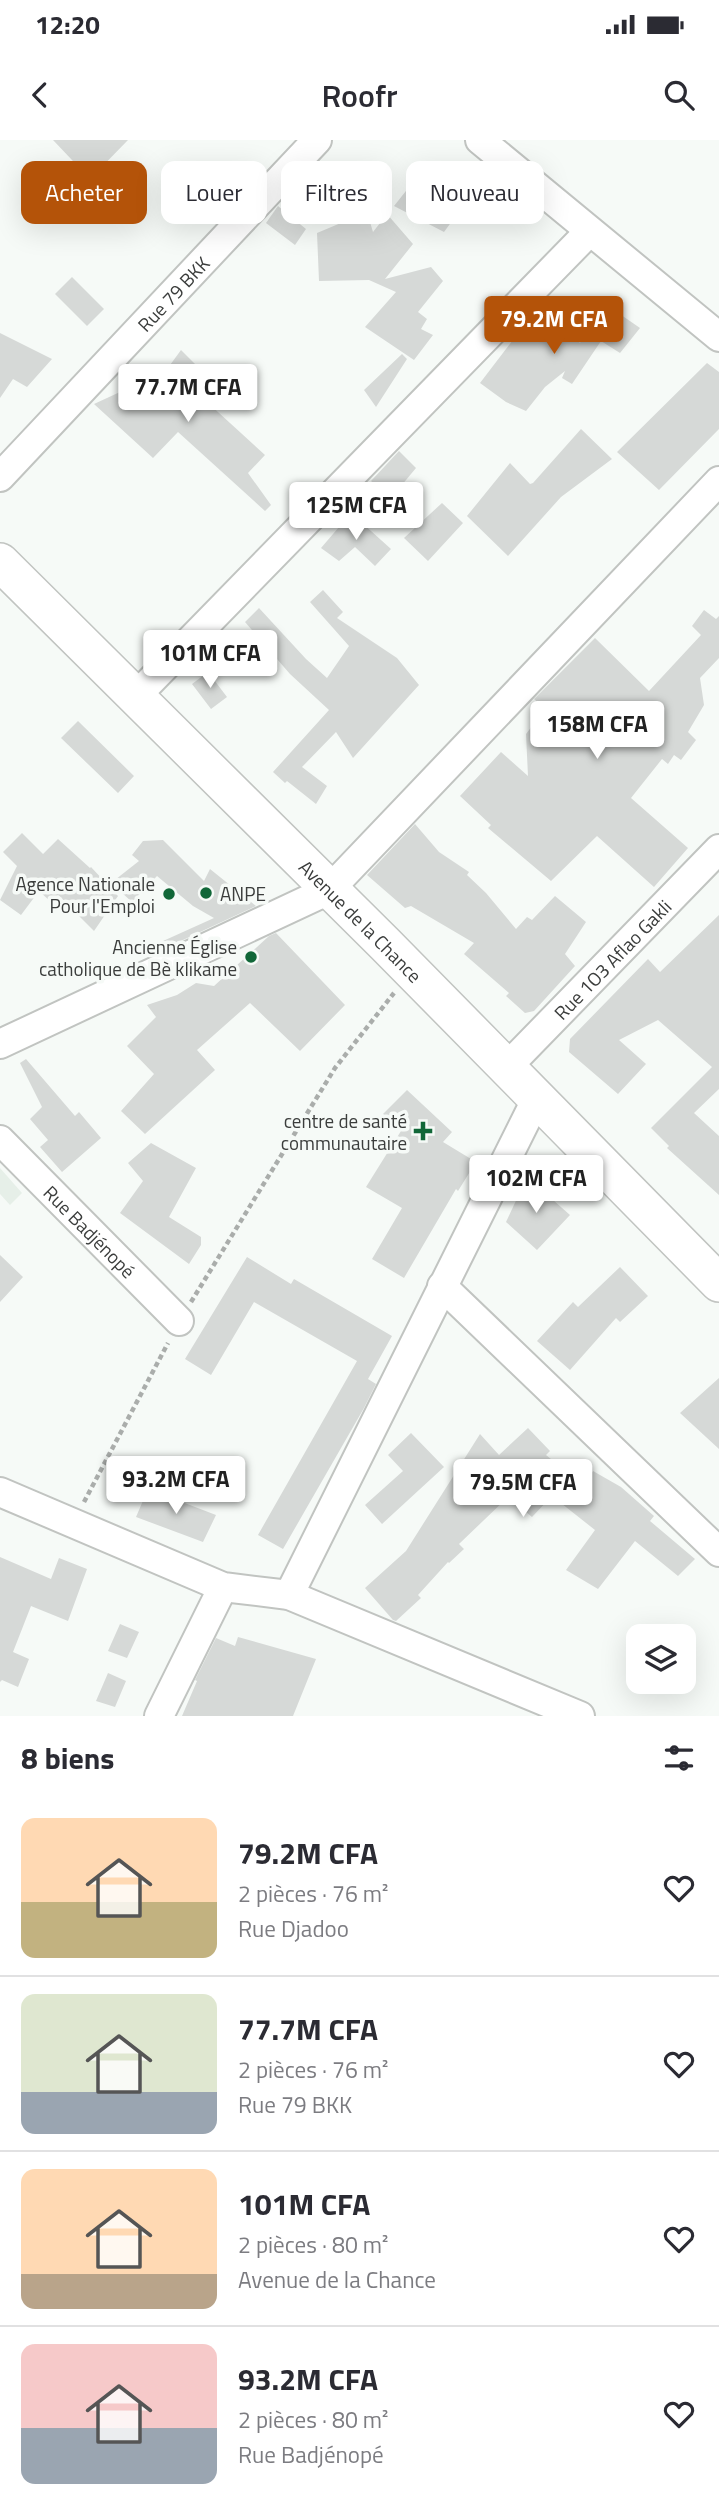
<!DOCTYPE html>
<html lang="fr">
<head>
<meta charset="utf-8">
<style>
  body { margin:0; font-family:"Titillium Web",sans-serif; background:#f2f2f3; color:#2b2b33; height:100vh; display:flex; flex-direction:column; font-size:26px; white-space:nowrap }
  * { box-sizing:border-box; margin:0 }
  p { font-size:23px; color:#7c7c81 }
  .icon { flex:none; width:38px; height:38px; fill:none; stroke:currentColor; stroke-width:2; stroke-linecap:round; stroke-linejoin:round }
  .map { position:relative; height:1576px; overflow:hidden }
  .drawer { display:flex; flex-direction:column; background:#fff; flex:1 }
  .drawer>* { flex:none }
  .hud { position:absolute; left:21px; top:21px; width:677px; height:63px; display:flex; gap:14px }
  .buttons { position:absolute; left:626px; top:1484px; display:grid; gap:14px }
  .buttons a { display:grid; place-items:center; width:70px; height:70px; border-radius:14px; background:#fff; box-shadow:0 7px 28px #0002; font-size:35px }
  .price { position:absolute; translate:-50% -60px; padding:0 16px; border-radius:7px; background:#fff; color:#222; font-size:23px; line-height:46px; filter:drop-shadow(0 2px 4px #0008) }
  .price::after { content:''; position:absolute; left:50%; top:42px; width:21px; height:16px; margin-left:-10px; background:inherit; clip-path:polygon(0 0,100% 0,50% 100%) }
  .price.active { background:#b45309; color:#fff }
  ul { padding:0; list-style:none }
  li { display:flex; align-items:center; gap:21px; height:175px; padding:0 21px }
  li+li { border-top:2px solid #e1e1e2 }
  li span { display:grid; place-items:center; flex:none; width:196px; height:140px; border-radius:14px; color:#555 }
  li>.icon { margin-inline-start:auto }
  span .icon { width:84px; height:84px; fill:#fffc; stroke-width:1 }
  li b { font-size:30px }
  h2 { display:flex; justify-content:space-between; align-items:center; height:84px; padding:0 21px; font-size:30px }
  .pill { padding:0 24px; border-radius:14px; background:#fff; box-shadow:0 7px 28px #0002; font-size:24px; line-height:63px }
  .pill.active { background:#b45309; color:#fff }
  .status { display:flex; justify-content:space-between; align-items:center; height:49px; padding:0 35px; background:#fff; direction:ltr }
  .status svg { height:19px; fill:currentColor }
  header { display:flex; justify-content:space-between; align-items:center; height:91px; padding:0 21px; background:#fff; font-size:32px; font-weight:600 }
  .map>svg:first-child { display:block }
  .built { fill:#e6efe8 }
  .building { fill:#d6d9d7 }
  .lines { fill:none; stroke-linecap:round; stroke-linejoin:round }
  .minor-casing { stroke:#c1c4c1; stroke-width:32 }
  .major-casing { stroke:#c1c4c1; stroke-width:40 }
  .path { stroke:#aaadab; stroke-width:4.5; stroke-dasharray:5 3.5; stroke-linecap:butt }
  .minor { stroke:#fff; stroke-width:28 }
  .major { stroke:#fff; stroke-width:37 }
  .poi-dot { fill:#116738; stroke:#f6faf7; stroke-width:2.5 }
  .labels { text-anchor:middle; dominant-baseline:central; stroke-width:7; stroke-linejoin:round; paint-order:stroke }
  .street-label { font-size:19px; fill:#3b3d3c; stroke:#f6faf7 }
  .poi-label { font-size:19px; fill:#3b3d3c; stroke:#f6faf7; text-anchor:end }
</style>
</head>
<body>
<div class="status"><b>12:20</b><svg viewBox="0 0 49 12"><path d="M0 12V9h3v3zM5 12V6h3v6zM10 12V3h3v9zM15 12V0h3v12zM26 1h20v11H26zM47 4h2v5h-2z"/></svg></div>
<header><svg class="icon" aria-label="back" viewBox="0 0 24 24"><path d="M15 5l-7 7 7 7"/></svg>Roofr<svg class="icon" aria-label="search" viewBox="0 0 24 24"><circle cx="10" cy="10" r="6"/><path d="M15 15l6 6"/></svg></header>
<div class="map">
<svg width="719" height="1576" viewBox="0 0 719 1576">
  <rect width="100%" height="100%" fill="#f6faf7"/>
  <path class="built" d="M0 1028 22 1053 10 1065 0 1054Z"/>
  <path class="building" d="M53 0H128L90 39Z
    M421 32 447 50 442 59 458 73 444 92 394 66Z
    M278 66 306 89 295 105 266 83Z
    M367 72 373 92 387 74 413 104 385 139 431 127 443 141 418 172 427 179 421 189 433 195 414 220 365 187 396 152 369 140 319 141 317 93Z
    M72 137 104 169 87 186 55 154Z
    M601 161 640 188 620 213 601 201 572 244 562 238 565 231 545 247 526 271 506 262 480 243 516 196 526 201 556 175 580 203Z
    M0 193 52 219 27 247 13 239 0 258Z
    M181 210 220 249 207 262 265 315 248 333 271 365 265 371 178 292 153 318 94 264 120 252 138 269Z
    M402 214 407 219 376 267 364 250Z
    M707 223 719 232V289L659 350 617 312Z
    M581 289 612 319 561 357 508 416 467 376 510 323 530 344 533 343Z
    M399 311 416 328 391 358 371 341Z
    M442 363 463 383 428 421 404 398Z
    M351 373 391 409 375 426 355 407 339 421 321 408Z
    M323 450 343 472 337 478 397 518 419 545 353 618 336 592 302 627 327 646 316 664 287 641 285 643 273 632 329 570 290 534 245 482 259 468 306 519 327 538 349 506 310 462Z
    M704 470 716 479 719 476V518L700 538 704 565 688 592 696 600 681 620 674 615 668 624 662 619 631 658 688 708 654 747 597 696 551 741 488 688 491 685 460 656 501 612 528 636 526 594 545 569 534 559 595 498 649 551 701 495 692 486Z
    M208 532 227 557 211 569 192 544Z
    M78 581 134 636 118 653 61 598Z
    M415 684 439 712 469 732 467 735 486 753 516 789 527 777 532 780 555 756 586 782 565 814 575 826 534 871 525 873 506 856 509 853 464 814 474 803 411 766 405 768 367 735Z
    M22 693 43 714 58 699 90 728 91 727 118 756 94 791 58 755 51 762 39 751 21 775 0 760 17 726 3 712Z
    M163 700 204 741 210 729 256 766 155 813 152 806 214 778 193 766 157 736 132 762 111 743 139 721 132 715 143 701Z
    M719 775V949L694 973 719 996V1055L667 1008 669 1006 651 988 712 927 658 880 619 900 646 924 618 954 569 912 570 899 648 819 660 832Z
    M276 793 345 865 300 911 250 863 197 910 215 930 145 994 121 971 154 934 127 906 156 877 147 865 177 855 196 843 214 846 269 796Z
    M26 919 75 976 79 972 101 998 62 1032 40 1007 48 1000 30 979 42 967 20 923Z
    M407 950 452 992 443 1002 476 1022 458 1051 456 1049 404 1138 372 1119 402 1068 366 1047 401 991 383 974Z
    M151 1003 196 1028 169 1077 201 1097V1105L189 1124 120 1073 143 1041 128 1023Z
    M527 1037 570 1075 537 1110 506 1082Z
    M0 1115 23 1137 0 1162Z
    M247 1117 291 1144 294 1139 392 1196 368 1239 376 1244 364 1268 283 1409 258 1395 357 1221 254 1162 211 1235 185 1219Z
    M620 1127 648 1156 620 1182 616 1178 570 1230 537 1201 573 1162 578 1167Z
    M719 1238V1309L680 1273Z
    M528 1288 550 1311 546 1315 583 1345 593 1331 621 1347 654 1376 650 1381 695 1419 678 1436 635 1401 598 1449 566 1430 595 1390 552 1356 532 1377 508 1357 459 1404 464 1409 449 1423 448 1422 418 1455 421 1458 396 1481 393 1480 365 1448 406 1411 480 1294 499 1315Z
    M411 1293 444 1327 382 1384 365 1365 403 1331 388 1315Z
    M148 1349 216 1375 203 1402 136 1377Z
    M0 1417 51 1439 59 1418 87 1429 68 1481 31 1466 13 1512 29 1519 18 1547 2 1540 0 1542Z
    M120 1484 139 1492 127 1518 108 1511Z
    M238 1497 316 1519 293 1576H182L197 1541 195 1540 216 1498 235 1506Z
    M108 1533 126 1541 115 1567 96 1561Z"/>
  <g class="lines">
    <g class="minor-casing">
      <g id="minor">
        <path d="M480 0 719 197"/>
        <path id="s1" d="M0 337 317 0"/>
        <path d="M136 556 589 92"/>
        <path d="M0 904 329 750 719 341"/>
        <path id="s2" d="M506 928 719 709"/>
        <path id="s3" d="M0 1000 179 1181"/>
        <path d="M442 1146 719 1412"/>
        <path d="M0 1352 223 1447 289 1455 580 1576"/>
        <path d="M289 1455 537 958"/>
        <path d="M159 1576 223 1447"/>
      </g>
    </g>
    <g class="major-casing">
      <g id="major">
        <path id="s4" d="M0 422 385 804 719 1143"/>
      </g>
    </g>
    <path class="path" d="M191 1162 335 928 394 853
      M84 1362 168 1203"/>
    <use href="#minor" class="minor"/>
    <use href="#major" class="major"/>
  </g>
  <g class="poi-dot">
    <circle cx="206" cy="753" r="7"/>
    <circle cx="169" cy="754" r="7"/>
    <circle cx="251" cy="817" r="7"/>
    <path d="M419.5 980.5h7v7h7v7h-7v7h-7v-7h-7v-7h7z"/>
  </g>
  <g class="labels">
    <g class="street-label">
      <text stroke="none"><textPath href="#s1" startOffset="252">Rue 79 BKK</textPath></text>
      <text stroke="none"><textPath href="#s4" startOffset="509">Avenue de la Chance</textPath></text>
      <text stroke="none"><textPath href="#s2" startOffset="152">Rue 1O3 Aflao Gakli</textPath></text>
      <text stroke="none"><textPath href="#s3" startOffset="128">Rue Badjénopé</textPath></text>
    </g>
    <g class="poi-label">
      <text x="155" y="743">Agence Nationale<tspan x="155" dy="22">Pour l'Emploi</tspan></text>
      <text x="220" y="753" text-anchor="start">ANPE</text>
      <text x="237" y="806">Ancienne Église<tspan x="237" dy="22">catholique de Bè klikame</tspan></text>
      <text x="407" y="980">centre de santé<tspan x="407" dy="22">communautaire</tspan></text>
    </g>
  </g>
</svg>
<div class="buttons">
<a><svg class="icon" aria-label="layers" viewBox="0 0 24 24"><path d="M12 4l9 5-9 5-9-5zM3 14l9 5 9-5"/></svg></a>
</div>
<b class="price active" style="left:554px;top:216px">79.2M CFA</b>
<b class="price" style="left:188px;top:284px">77.7M CFA</b>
<b class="price" style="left:356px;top:402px">125M CFA</b>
<b class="price" style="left:210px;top:550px">101M CFA</b>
<b class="price" style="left:597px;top:621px">158M CFA</b>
<b class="price" style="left:536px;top:1075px">102M CFA</b>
<b class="price" style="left:176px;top:1376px">93.2M CFA</b>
<b class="price" style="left:523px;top:1379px">79.5M CFA</b>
<div class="hud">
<a class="pill active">Acheter</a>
<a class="pill">Louer</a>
<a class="pill">Filtres</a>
<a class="pill">Nouveau</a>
</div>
</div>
<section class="drawer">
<h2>8 biens<svg class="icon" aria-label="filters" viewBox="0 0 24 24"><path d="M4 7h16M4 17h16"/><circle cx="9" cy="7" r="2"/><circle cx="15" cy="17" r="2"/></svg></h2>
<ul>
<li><span style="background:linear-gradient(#ffd9b3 60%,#c2b280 0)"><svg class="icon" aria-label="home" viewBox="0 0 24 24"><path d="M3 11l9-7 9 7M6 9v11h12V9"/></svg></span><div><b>79.2M CFA</b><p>2 pièces · 76 m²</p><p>Rue Djadoo</p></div><svg class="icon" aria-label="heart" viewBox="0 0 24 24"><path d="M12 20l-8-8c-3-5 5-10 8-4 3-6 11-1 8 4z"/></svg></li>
<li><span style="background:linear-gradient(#dfe7d0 70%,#9aa5b1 0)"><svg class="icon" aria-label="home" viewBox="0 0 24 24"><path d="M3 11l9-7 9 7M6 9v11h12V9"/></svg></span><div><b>77.7M CFA</b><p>2 pièces · 76 m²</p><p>Rue 79 BKK</p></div><svg class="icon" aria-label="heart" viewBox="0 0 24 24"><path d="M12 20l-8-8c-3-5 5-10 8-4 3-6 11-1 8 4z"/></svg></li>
<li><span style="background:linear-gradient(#ffd9b3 75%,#b9a48a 0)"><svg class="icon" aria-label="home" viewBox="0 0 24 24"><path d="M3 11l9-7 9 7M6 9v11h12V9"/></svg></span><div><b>101M CFA</b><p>2 pièces · 80 m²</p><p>Avenue de la Chance</p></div><svg class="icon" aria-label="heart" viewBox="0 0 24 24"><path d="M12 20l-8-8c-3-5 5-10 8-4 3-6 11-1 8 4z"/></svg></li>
<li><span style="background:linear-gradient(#f6c9c9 60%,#9aa5b1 0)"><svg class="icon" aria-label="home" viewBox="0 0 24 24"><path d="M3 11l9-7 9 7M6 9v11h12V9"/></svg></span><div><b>93.2M CFA</b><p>2 pièces · 80 m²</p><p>Rue Badjénopé</p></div><svg class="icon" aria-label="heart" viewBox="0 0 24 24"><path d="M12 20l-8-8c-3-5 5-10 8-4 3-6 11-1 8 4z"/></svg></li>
</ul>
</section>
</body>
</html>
